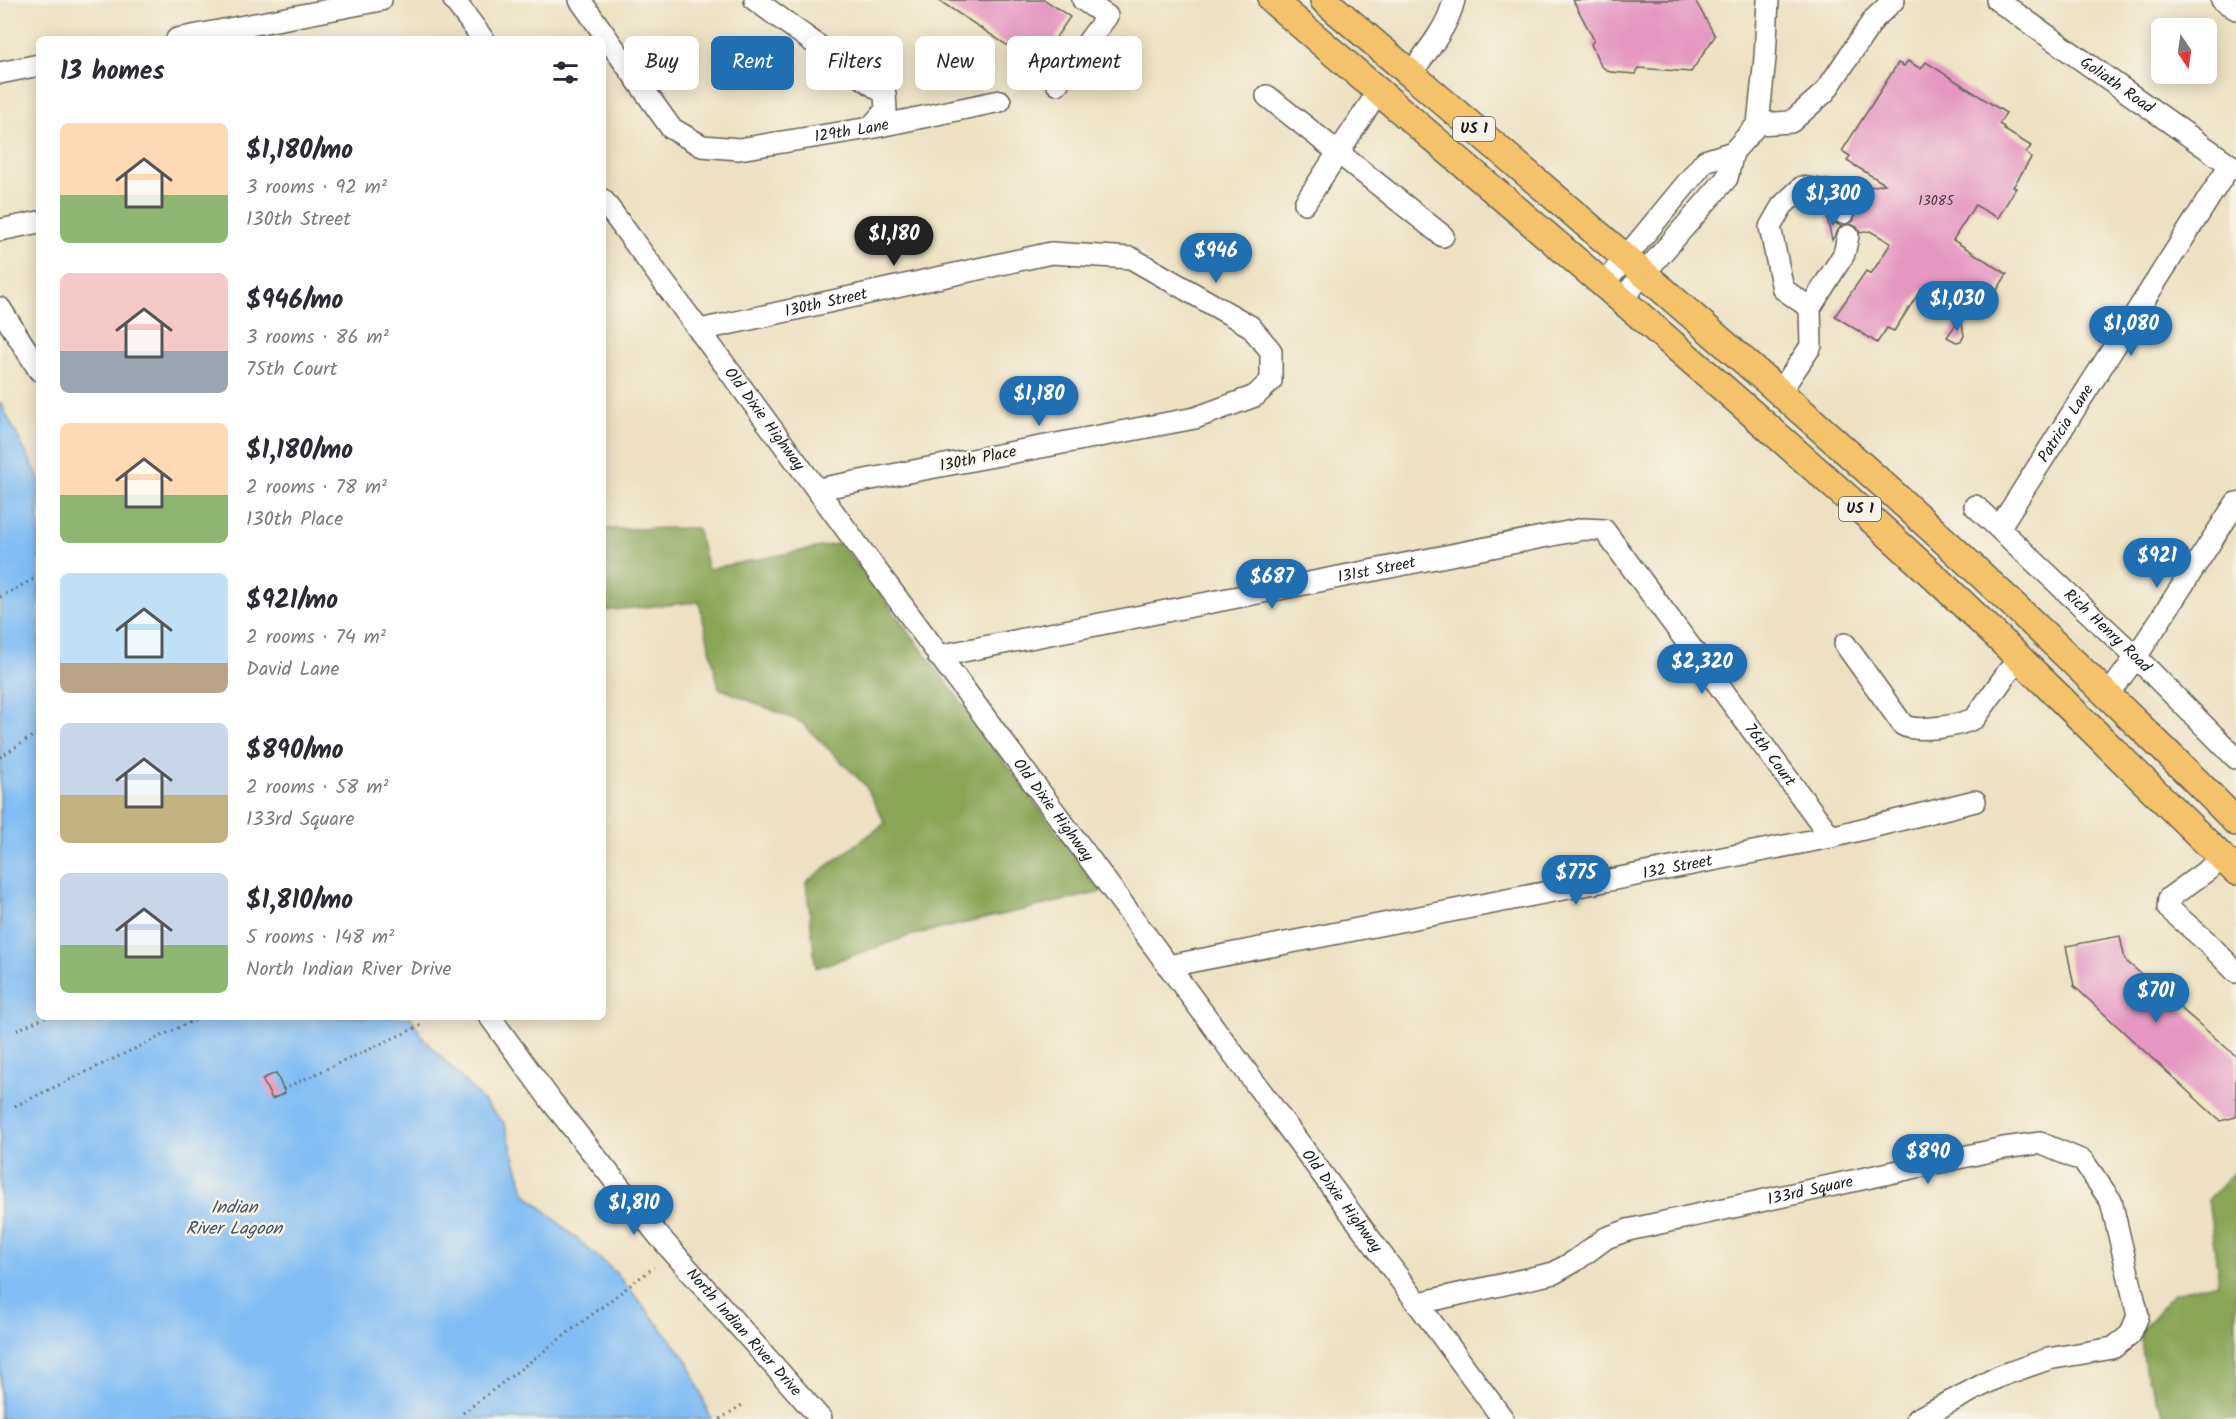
<!DOCTYPE html>
<html lang="en">
<head>
<meta charset="utf-8">
<style>
  body { margin:0; font-family:Kalam,sans-serif; background:#f7f7f7; color:#2b2b33; height:100vh; display:flex; flex-direction:column; font-size:22px; white-space:nowrap }
  * { box-sizing:border-box; margin:0 }
  p { font-size:20px; color:#7c7c81 }
  .icon { flex:none; width:33px; height:33px; fill:none; stroke:currentColor; stroke-width:2; stroke-linecap:round; stroke-linejoin:round }
  .map { position:relative; flex:1; overflow:hidden }
  .details { position:absolute; left:36px; top:36px; width:570px; height:984px; display:flex; flex-direction:column; background:#fff; border-radius:9px; box-shadow:0 3px 15px #0003 }
  .details>* { flex:none }
  .top-card { position:absolute; left:624px; top:36px; width:570px; height:54px; display:flex; gap:12px }
  .needle { width:39px; rotate:167deg }
  .controls { position:absolute; left:2151px; top:18px; display:grid; gap:12px }
  .controls a { display:grid; place-items:center; width:66px; height:66px; border-radius:9px; background:#fff; box-shadow:0 3px 15px #0003; font-size:30px }
  .price { position:absolute; translate:-50% -51px; padding:0 14px; border-radius:21px; background:#1f6fb2; color:#fff; font-size:20px; line-height:39px; filter:drop-shadow(0 2px 3px #0008) }
  .price::after { content:''; position:absolute; left:50%; top:36px; width:18px; height:14px; margin-left:-9px; background:inherit; clip-path:polygon(0 0,100% 0,50% 100%) }
  .price.on { background:#222; color:#fff }
  ul { padding:0; list-style:none }
  li { display:flex; align-items:center; gap:18px; height:150px; padding:0 24px }
  li span { display:grid; place-items:center; flex:none; width:168px; height:120px; border-radius:9px; color:#555 }
  li>.icon { margin-inline-start:auto }
  span .icon { width:72px; height:72px; fill:#fffc; stroke-width:1 }
  li b { font-size:26px }
  h2 { display:flex; justify-content:space-between; align-items:center; height:72px; padding:0 24px; font-size:26px }
  .tag { padding:0 21px; border-radius:9px; background:#fff; box-shadow:0 3px 15px #0003; font-size:21px; line-height:54px }
  .tag.on { background:#1f6fb2; color:#fff }
  .map>svg:first-child { display:block }
  .forest { fill:#8aa557; stroke:#53603a; stroke-width:1.5 }
  .water { fill:#81bdf4; stroke:#4e6c88; stroke-width:1.5 }
  .building { fill:#e597c1 }
  .lines { fill:none; stroke-linecap:round; stroke-linejoin:round }
  .minor-casing { stroke:#656156; stroke-width:24 }
  .major-casing { stroke:#656156; stroke-width:30 }
  .path { stroke:#656156; stroke-width:3; stroke-dasharray:1.5 4.5; stroke-linecap:butt }
  .minor { stroke:#fff; stroke-width:21 }
  .major { stroke:#f3c26a; stroke-width:27 }
  .labels { text-anchor:middle; dominant-baseline:central; stroke-width:5; stroke-linejoin:round; paint-order:stroke }
  .number-label { font-size:14px; fill:#4e3b45 }
  .shield { fill:#f7f3e8; stroke:#5e5c59; stroke-width:1.5 }
  .shield-label { font-size:15px; font-weight:bold; fill:#1c1c1c }
  .street-label { font-size:16px; fill:#1c1c1c; stroke:#f7f3e8 }
  .water-label { font-size:18px; font-style:italic; fill:#3f5468; stroke:#f7f3e8 }
</style>
</head>
<body>
<div class="map">
<svg width="2236" height="1419" viewBox="0 0 2236 1419">
  <rect width="100%" height="100%" fill="#f7f3e8"/>
  <filter id="ink" filterUnits="userSpaceOnUse"><feTurbulence type="fractalNoise" baseFrequency=".0167" numOctaves="2"/><feDisplacementMap in="SourceGraphic" scale="12" xChannelSelector="R" yChannelSelector="G"/><feConvolveMatrix kernelMatrix="1 2 1 2 8 2 1 2 1" color-interpolation-filters="sRGB"/></filter>
  <filter id="wash" filterUnits="userSpaceOnUse"><feTurbulence type="fractalNoise" baseFrequency=".008" numOctaves="4" result="noise"/><feDisplacementMap in="SourceGraphic" scale="24" xChannelSelector="R" yChannelSelector="G"/><feGaussianBlur stdDeviation="1.35" result="paint"/><feColorMatrix in="noise" values="0 0 0 0 0 0 0 0 0 0 0 0 0 0 0 0 0 1.4 0 .05"/><feComposite in="paint" operator="in"/></filter>
  <g filter="url(#wash)">
    <rect width="100%" height="100%" fill="#ede1c2"/>
    <path class="forest" d="M697 528 708 569 841 543 915 640 1101 892 909 936 816 968 806 882 885 823 865 785 801 722 719 688 699 602 603 611V529Z
      M2236 1170V1419H2165L2145 1370 2140 1332 2174 1293 2219 1283 2208 1200Z"/>
    <path class="water" d="M0 402 39 478V1017H411L423 1038 504 1123 525 1193 618 1275 688 1361 711 1419H0Z"/>
    <g id="blocks">
      <path class="building" d="M938 0H1045L1070 17 1037 65Z
        M1573 0H1695L1715 36 1691 72 1638 68 1635 74 1610 72 1601 66 1591 44 1594 40Z
        M1908 61 1921 69 1926 62 2006 113 1999 124 2004 127 2003 129 2031 146 2026 153 2031 158 2013 187 2016 188 1998 218 1975 205 1953 240 2007 274 1981 316 1958 301 1960 312 1922 288 1894 331 1887 328 1877 343 1835 316 1866 271 1871 274 1891 243 1870 231 1860 233 1857 227 1850 224 1854 220 1855 210 1865 208 1860 189 1885 184 1847 161 1850 156 1842 151 1898 63 1904 66Z
        M1830 216 1835 223 1841 226 1832 240 1827 217Z
        M1961 317 1964 336 1961 341 1956 342 1947 337Z
        M2120 936 2125 960 2236 1056V1117L2220 1121 2074 986 2066 946Z
        M276 1073 285 1093 272 1099 262 1079Z"/>
    </g>
  </g>
  <g filter="url(#ink)">
    <use href="#blocks" fill-opacity="0" stroke="#656156" stroke-width="1.5"/>
    <g class="lines">
      <g class="minor-casing">
        <g id="minor">
          <path d="M454 0 483 39"/>
          <path id="s1" d="M580 0 671 128 702 146 739 149 870 128 1000 101"/>
          <path d="M755 0 885 94 886 110 870 128"/>
          <path id="s2" d="M1997 0 2236 169"/>
          <path d="M2222 0 2236 9"/>
          <path d="M177 39 381 0"/>
          <path d="M0 73 39 65"/>
          <path d="M1410 74C1427 52 1448 27 1454 0"/>
          <path d="M1057 84 1107 16 1083 0"/>
          <path d="M1267 96 1443 236"/>
          <path d="M1758 124 1791 122 1825 92 1874 19 1894 0"/>
          <path id="s3" d="M603 200 1503 1419"/>
          <path d="M1305 203 1378 92"/>
          <path d="M0 230 39 222"/>
          <path d="M1603 285 1705 161 1733 152 1758 124 1765 58 1768 0"/>
          <path d="M1621 300 1727 178 1733 152"/>
          <path d="M0 308 39 370"/>
          <path d="M1810 308 1783 289 1770 227 1782 206 1802 187 1833 192 1843 213"/>
          <path id="s4" d="M700 330 1051 253 1131 258 1250 326 1271 351V381L1255 396 1195 418 818 489"/>
          <path d="M1780 392 1811 346 1810 308 1844 254 1848 236"/>
          <path id="s5" d="M1975 506 2136 657 2236 758"/>
          <path id="s6" d="M1999 528 2230 165"/>
          <path d="M1845 644 1903 725C1917 733 1960 726 1975 718L2018 658"/>
          <path id="s7" d="M938 656 1583 529 1604 530 1831 837"/>
          <path d="M2108 695 2136 657 2236 503"/>
          <path d="M2223 859 2169 898 2168 908 2207 942 2236 972"/>
          <path id="s8" d="M1168 966 1831 837 1975 801"/>
          <path id="s9" d="M490 1017 552 1102 658 1235 821 1419"/>
          <path id="s10" d="M1419 1303 1554 1273 1575 1261 1606 1238 1628 1230 2004 1148 2040 1143 2083 1161 2111 1201 2138 1316 2130 1335 2113 1348 2048 1359 2000 1376 1917 1419"/>
        </g>
      </g>
      <g class="major-casing">
        <path id="major" d="M1272 0C1475 175 1680 347 1879 526 2002 637 2117 756 2236 871
          M1324 0C1585 223 1849 444 2095 683 2142 729 2191 774 2236 822"/>
      </g>
      <path class="path" d="M0 597 39 576
        M0 757 39 732
        M17 1030 45 1017
        M283 1089 424 1024
        M15 1106 201 1017
        M463 1413 654 1267
        M720 1419 742 1405"/>
      <use href="#minor" class="minor"/>
      <use href="#major" class="major"/>
    </g>
  </g>
  <g class="labels">
    <g class="number-label">
      <text x="1936" y="201">13085</text>
    </g>
    <g class="shield">
      <rect x="1453" y="117" width="42" height="24" rx="4.5"/>
      <rect x="1839" y="497" width="42" height="24" rx="4.5"/>
    </g>
    <g class="shield-label">
      <text x="1474" y="129">US 1</text>
      <text x="1860" y="509">US 1</text>
    </g>
    <g class="street-label">
      <text stroke="none"><textPath href="#s2" startOffset="147">Goliath Road</textPath></text>
      <text stroke="none"><textPath href="#s1" startOffset="344">129th Lane</textPath></text>
      <text stroke="none"><textPath href="#s4" startOffset="129">130th Street</textPath></text>
      <text stroke="none"><textPath href="#s3" startOffset="272">Old Dixie Highway</textPath></text>
      <text stroke="none"><textPath href="#s6" startOffset="124">Patricia Lane</textPath></text>
      <text transform="translate(978 459) rotate(-11)">130th Place</text>
      <text stroke="none"><textPath href="#s7" startOffset="447">131st Street</textPath></text>
      <text stroke="none"><textPath href="#s5" startOffset="182">Rich Henry Road</textPath></text>
      <text stroke="none"><textPath href="#s7" startOffset="958">76th Court</textPath></text>
      <text stroke="none"><textPath href="#s3" startOffset="758">Old Dixie Highway</textPath></text>
      <text stroke="none"><textPath href="#s8" startOffset="519">132 Street</textPath></text>
      <text stroke="none"><textPath href="#s10" startOffset="411">133rd Square</textPath></text>
      <text stroke="none"><textPath href="#s3" startOffset="1244">Old Dixie Highway</textPath></text>
      <text stroke="none"><textPath href="#s9" startOffset="405">North Indian River Drive</textPath></text>
    </g>
    <g class="water-label">
      <text x="234" y="1208">Indian<tspan x="234" dy="21">River Lagoon</tspan></text>
    </g>
  </g>
</svg>
<div class="controls">
<a><svg class="needle" viewBox="-14 -14 28 28"><path d="M0-13l5 13h-10z" fill="#e53935"/><path d="M0 13l5-13h-10z" fill="#7c7c81"/></svg></a>
</div>
<b class="price" style="left:1833px;top:227px">$1,300</b>
<b class="price on" style="left:894px;top:267px">$1,180</b>
<b class="price" style="left:1216px;top:284px">$946</b>
<b class="price" style="left:1957px;top:332px">$1,030</b>
<b class="price" style="left:2131px;top:357px">$1,080</b>
<b class="price" style="left:1039px;top:427px">$1,180</b>
<b class="price" style="left:2157px;top:589px">$921</b>
<b class="price" style="left:1272px;top:610px">$687</b>
<b class="price" style="left:1702px;top:695px">$2,320</b>
<b class="price" style="left:1576px;top:906px">$775</b>
<b class="price" style="left:2156px;top:1024px">$701</b>
<b class="price" style="left:1928px;top:1185px">$890</b>
<b class="price" style="left:634px;top:1236px">$1,810</b>
<div class="top-card">
<a class="tag">Buy</a>
<a class="tag on">Rent</a>
<a class="tag">Filters</a>
<a class="tag">New</a>
<a class="tag">Apartment</a>
</div>
<section class="details">
<h2>13 homes<svg class="icon" aria-label="filters" viewBox="0 0 24 24"><path d="M4 7h16M4 17h16"/><circle cx="9" cy="7" r="2"/><circle cx="15" cy="17" r="2"/></svg></h2>
<ul>
<li><span style="background:linear-gradient(#ffd9b3 60%,#8fb573 0)"><svg class="icon" aria-label="home" viewBox="0 0 24 24"><path d="M3 11l9-7 9 7M6 9v11h12V9"/></svg></span><div><b>$1,180/mo</b><p>3 rooms · 92 m²</p><p>130th Street</p></div></li>
<li><span style="background:linear-gradient(#f6c9c9 65%,#9aa5b1 0)"><svg class="icon" aria-label="home" viewBox="0 0 24 24"><path d="M3 11l9-7 9 7M6 9v11h12V9"/></svg></span><div><b>$946/mo</b><p>3 rooms · 86 m²</p><p>75th Court</p></div></li>
<li><span style="background:linear-gradient(#ffd9b3 60%,#8fb573 0)"><svg class="icon" aria-label="home" viewBox="0 0 24 24"><path d="M3 11l9-7 9 7M6 9v11h12V9"/></svg></span><div><b>$1,180/mo</b><p>2 rooms · 78 m²</p><p>130th Place</p></div></li>
<li><span style="background:linear-gradient(#bfe0f5 75%,#b9a48a 0)"><svg class="icon" aria-label="home" viewBox="0 0 24 24"><path d="M3 11l9-7 9 7M6 9v11h12V9"/></svg></span><div><b>$921/mo</b><p>2 rooms · 74 m²</p><p>David Lane</p></div></li>
<li><span style="background:linear-gradient(#c9d6e8 60%,#c2b280 0)"><svg class="icon" aria-label="home" viewBox="0 0 24 24"><path d="M3 11l9-7 9 7M6 9v11h12V9"/></svg></span><div><b>$890/mo</b><p>2 rooms · 58 m²</p><p>133rd Square</p></div></li>
<li><span style="background:linear-gradient(#c9d6e8 60%,#8fb573 0)"><svg class="icon" aria-label="home" viewBox="0 0 24 24"><path d="M3 11l9-7 9 7M6 9v11h12V9"/></svg></span><div><b>$1,810/mo</b><p>5 rooms · 148 m²</p><p>North Indian River Drive</p></div></li>
</ul>
</section>
</div>
</body>
</html>
